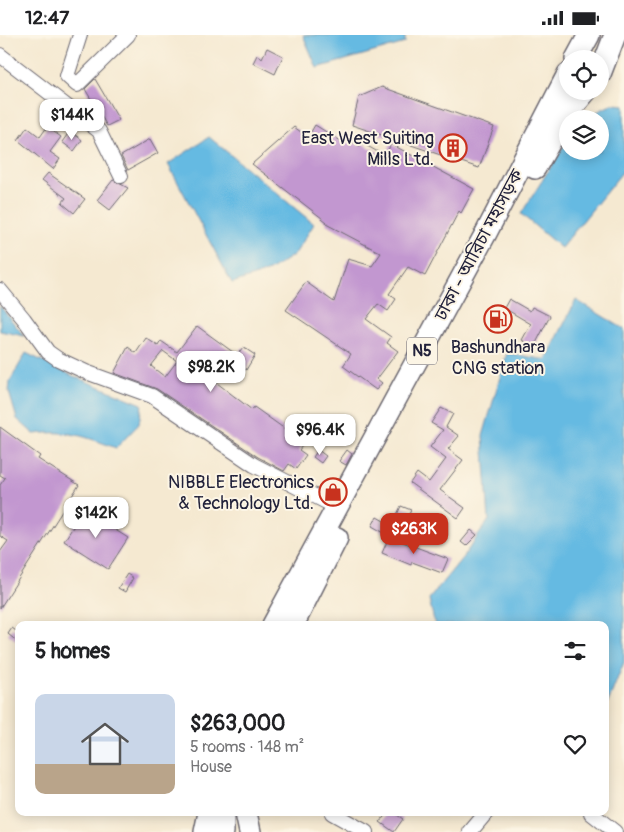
<!DOCTYPE html>
<html lang="en">
<head>
<meta charset="utf-8">
<style>
  body { margin:0; font-family:Pangolin,"Noto Sans Bengali",sans-serif; background:#f2f2f2; color:#202124; height:100vh; display:flex; flex-direction:column; font-size:19px; white-space:nowrap }
  * { box-sizing:border-box; margin:0 }
  p { font-size:16px; color:#757577 }
  .icon { flex:none; width:28px; height:28px; fill:none; stroke:currentColor; stroke-width:2; stroke-linecap:round; stroke-linejoin:round }
  .map { position:relative; flex:1; overflow:hidden }
  .details { position:absolute; left:15px; top:586px; width:594px; height:195px; display:flex; flex-direction:column; background:#fff; border-radius:10px; box-shadow:0 2px 12px #0003 }
  .details>* { flex:none }
  .buttons { position:absolute; left:559px; top:15px; display:grid; gap:10px }
  .buttons a { display:grid; place-items:center; width:50px; height:50px; border-radius:50%; background:#fff; box-shadow:0 2px 12px #0003; font-size:25px }
  .price { position:absolute; translate:-50% -42px; padding:0 11px; border-radius:10px; background:#fff; color:#222; font-size:16px; line-height:32px; filter:drop-shadow(0 1px 2px #0008) }
  .price::after { content:''; position:absolute; left:50%; top:30px; width:15px; height:11px; margin-left:-8px; background:inherit; clip-path:polygon(0 0,100% 0,50% 100%) }
  .price.on { background:#c8321e; color:#fff }
  ul { padding:0; list-style:none }
  li { display:flex; align-items:center; gap:15px; height:125px; padding:0 20px }
  li+li { border-top:1px solid #e0e0e0 }
  li span { display:grid; place-items:center; flex:none; width:140px; height:100px; border-radius:10px; color:#555 }
  li>.icon { margin-inline-start:auto }
  span .icon { width:60px; height:60px; fill:#fffc; stroke-width:1 }
  li b { font-size:21px }
  h2 { display:flex; justify-content:space-between; align-items:center; height:60px; padding:0 20px; font-size:21px }
  .status { display:flex; justify-content:space-between; align-items:center; height:35px; padding:0 25px; background:#fff; direction:ltr }
  .status svg { height:14px; fill:currentColor }
  .map>svg:first-child { display:block }
  .water { fill:#65bae2; stroke:#446e8e }
  .building { fill:#c297d0; fill-rule:evenodd }
  .lines { fill:none; stroke-linecap:round; stroke-linejoin:round }
  .minor-casing { stroke:#6c6870; stroke-width:16 }
  .highway-casing { stroke:#6c6870; stroke-width:24 }
  .minor { stroke:#fff; stroke-width:14 }
  .highway { stroke:#fff; stroke-width:21 }
  .labels { text-anchor:middle; dominant-baseline:central; stroke-width:4; stroke-linejoin:round; paint-order:stroke }
  .shield { fill:#fcf5e5; stroke:#63616e; stroke-width:1 }
  .shield-label { font-size:16px; font-weight:bold; fill:#22223b }
  .poi-label { font-size:18px; fill:#22223b; stroke:#fcf5e5; text-anchor:end }
  .street-label { font-size:18px; fill:#22223b; stroke:#fcf5e5 }
</style>
</head>
<body>
<div class="status"><b>12:47</b><svg viewBox="0 0 49 12"><path d="M0 12V9h3v3zM5 12V6h3v6zM10 12V3h3v9zM15 12V0h3v12zM26 1h20v11H26zM47 4h2v5h-2z"/></svg></div>
<div class="map">
<svg width="624" height="797" viewBox="0 0 624 797">
  <rect width="100%" height="100%" fill="#fcf5e5"/>
  <filter id="ink" filterUnits="userSpaceOnUse"><feTurbulence type="fractalNoise" baseFrequency=".02" numOctaves="2"/><feDisplacementMap in="SourceGraphic" scale="10" xChannelSelector="R" yChannelSelector="G"/><feConvolveMatrix kernelMatrix="1 2 1 2 8 2 1 2 1" color-interpolation-filters="sRGB"/></filter>
  <filter id="wash" filterUnits="userSpaceOnUse"><feTurbulence type="fractalNoise" baseFrequency=".0096" numOctaves="4" result="noise"/><feDisplacementMap in="SourceGraphic" scale="20" xChannelSelector="R" yChannelSelector="G"/><feGaussianBlur stdDeviation="1.12" result="paint"/><feColorMatrix in="noise" values="0 0 0 0 0 0 0 0 0 0 0 0 0 0 0 0 0 1.4 0 .05"/><feComposite in="paint" operator="in"/></filter>
  <g filter="url(#wash)">
    <rect width="100%" height="100%" fill="#f5e9d1"/>
    <path class="water" d="M303 0H405V8L317 33Z
      M613 69 624 70V135L561 213 521 179 567 106 568 116H600V84H582Z
      M209 102 314 189 295 219 269 236 232 248 168 129Z
      M576 265 624 294V627L605 675V590H435L429 564 463 522 489 485 483 401 507 318 546 325Z
      M0 271 24 301 0 296Z
      M26 318 73 341 142 369 139 389 116 413C84 401 69 395 34 399L17 384 9 357 10 346Z"/>
    <g id="blocks">
      <path class="building" d="M267 13 283 21 275 39 253 28 257 20 262 23Z
        M95 44 119 85 107 91 85 54Z
        M382 52 494 92 479 133 352 90 359 62Z
        M315 90 341 106 343 102 360 111 362 108 385 121 391 109 474 154 461 178 459 176 425 241 408 232 389 259 396 264 388 276 378 269 366 284 391 302 387 308 398 316 377 344 382 348 376 355 343 331 351 319 286 275 306 247 334 267 348 224 372 231 381 218 326 189 327 187 252 129 294 92 308 102Z
        M27 92 40 102 47 92 61 102 50 117 60 124 53 134 18 105Z
        M70 96 82 105 74 116 62 107Z
        M150 104 158 118 128 135 121 121Z
        M48 138 85 164 74 178 62 168 66 163 42 145Z
        M113 145 128 153 110 175 97 165Z
        M509 264 530 276 532 272 550 281 534 312 522 305 531 289 504 273Z
        M197 291 237 320 243 312 255 320 246 335 229 323 220 337 223 340 217 348 252 375 254 372 296 402 294 405 302 411 299 415 306 420 296 434 289 429 284 436 258 422 157 354 114 338 128 312 136 318 146 303 158 311 161 306 177 317ZM163 316 177 326 165 342 151 331Z
        M441 373 453 379 446 392 459 401 448 414 463 425 440 455 465 473 458 483 410 448 417 438 429 447 446 424 430 412 443 395 431 388Z
        M0 392 40 421 38 424 79 450 0 573V517L8 506 0 501V450L5 443 0 440Z
        M318 415 326 421 321 428 313 422Z
        M347 415 352 419 346 430 339 426Z
        M401 471 411 475 406 486 396 482Z
        M84 475 128 503 108 534 64 506Z
        M377 482 391 490 386 499 372 491Z
        M471 495 477 500 466 511 461 507Z
        M389 502 448 524 442 538 412 527 411 530 382 518Z
        M127 539 133 543 125 557 118 553Z
        M12 593 19 598V608L8 599Z
        M387 778H394L403 784 394 797 380 787Z"/>
    </g>
  </g>
  <g filter="url(#ink)">
    <use href="#blocks" fill-opacity="0" stroke="#6c6870" stroke-width="1"/>
    <g class="lines">
      <g class="minor-casing">
        <path id="minor" d="M80 0 67 41 77 50 128 0
          M0 20 99 96 121 141
          M0 255 24 284 48 317 58 324 86 337 152 361 254 430 338 473
          M332 778 366 797
          M591 778 615 797
          M470 797 486 778"/>
      </g>
      <g class="highway-casing">
        <path id="highway" d="M576 24 589 0
          M600 39 615 0
          M535 133 563 84 586 56
          M273 590 486 198 568 39
          M293 590 337 503
          M223 778V797
          M246 778 250 797
          M205 797 209 778"/>
      </g>
      <use href="#minor" class="minor"/>
      <use href="#highway" class="highway"/>
    </g>
  </g>
  <defs>
    <g id="building-ring" transform="scale(1.4375)"><circle r="9.5" fill="#fcf5e5" stroke="#c8321e" stroke-width="1.5"/><path d="M-4-6H4V6H1V3H-1V6H-4ZM-2.5-4.3h1.7v1.8h-1.7ZM.8-4.3h1.7v1.8H.8ZM-2.5-1h1.7V.8h-1.7ZM.8-1h1.7V.8H.8Z" fill="#c8321e"/></g>
    <g id="fuel-ring" transform="scale(1.4375)"><circle r="9.5" fill="#fcf5e5" stroke="#c8321e" stroke-width="1.5"/><path d="M-5.5-6h7V0h2V4h1.3V-2.5L3-4.5l.8-.8L6-3V5H2.5V1h-1V6h-7ZM-4.2-4.7v3.2H.2V-4.7Z" fill="#c8321e"/></g>
    <g id="shop-ring" transform="scale(1.4375)"><circle r="9.5" fill="#fcf5e5" stroke="#c8321e" stroke-width="1.5"/><path d="M-5-2.5h2.3a2.7 3.5 0 0 1 5.4 0H5L5.5 6h-11ZM-1.5-2.5h3a1.5 2.3 0 0 0-3 0Z" fill="#c8321e"/></g>
  </defs>
  <g fill-rule="evenodd">
    <use href="#building-ring" x="453" y="113"/>
    <use href="#fuel-ring" x="498" y="284"/>
    <use href="#shop-ring" x="333" y="457"/>
  </g>
  <g class="labels">
    <rect class="shield" x="407" y="302.5" width="30" height="27" rx="4"/>
    <g class="shield-label">
      <text x="422" y="316">N5</text>
    </g>
    <g class="poi-label">
      <text x="434" y="103">East West Suiting<tspan x="434" dy="21">Mills Ltd.</tspan></text>
      <text x="498" y="312" text-anchor="middle">Bashundhara<tspan x="498" dy="21">CNG station</tspan></text>
      <text x="314" y="447">NIBBLE Electronics<tspan x="314" dy="21">&amp; Technology Ltd.</tspan></text>
    </g>
    <g class="street-label">
      <text transform="translate(479 210) rotate(-62)">ঢাকা - আরিচা মহাসড়ক</text>
    </g>
  </g>
</svg>
<div class="buttons">
<a><svg class="icon" aria-label="locate" viewBox="0 0 24 24"><circle cx="12" cy="12" r="6"/><path d="M12 2v4M12 18v4M2 12h4M18 12h4"/></svg></a>
<a><svg class="icon" aria-label="layers" viewBox="0 0 24 24"><path d="M12 4l9 5-9 5-9-5zM3 14l9 5 9-5"/></svg></a>
</div>
<b class="price" style="left:72px;top:106px">$144K</b>
<b class="price" style="left:211px;top:358px">$98.2K</b>
<b class="price" style="left:320px;top:421px">$96.4K</b>
<b class="price" style="left:96px;top:504px">$142K</b>
<b class="price on" style="left:414px;top:520px">$263K</b>
<section class="details">
<h2>5 homes<svg class="icon" aria-label="filters" viewBox="0 0 24 24"><path d="M4 7h16M4 17h16"/><circle cx="9" cy="7" r="2"/><circle cx="15" cy="17" r="2"/></svg></h2>
<ul>
<li><span style="background:linear-gradient(#c9d6e8 70%,#b9a48a 0)"><svg class="icon" aria-label="home" viewBox="0 0 24 24"><path d="M3 11l9-7 9 7M6 9v11h12V9"/></svg></span><div><b>$263,000</b><p>5 rooms · 148 m²</p><p>House</p></div><svg class="icon" aria-label="heart" viewBox="0 0 24 24"><path d="M12 20l-8-8c-3-5 5-10 8-4 3-6 11-1 8 4z"/></svg></li>
</ul>
</section>
</div>
</body>
</html>
